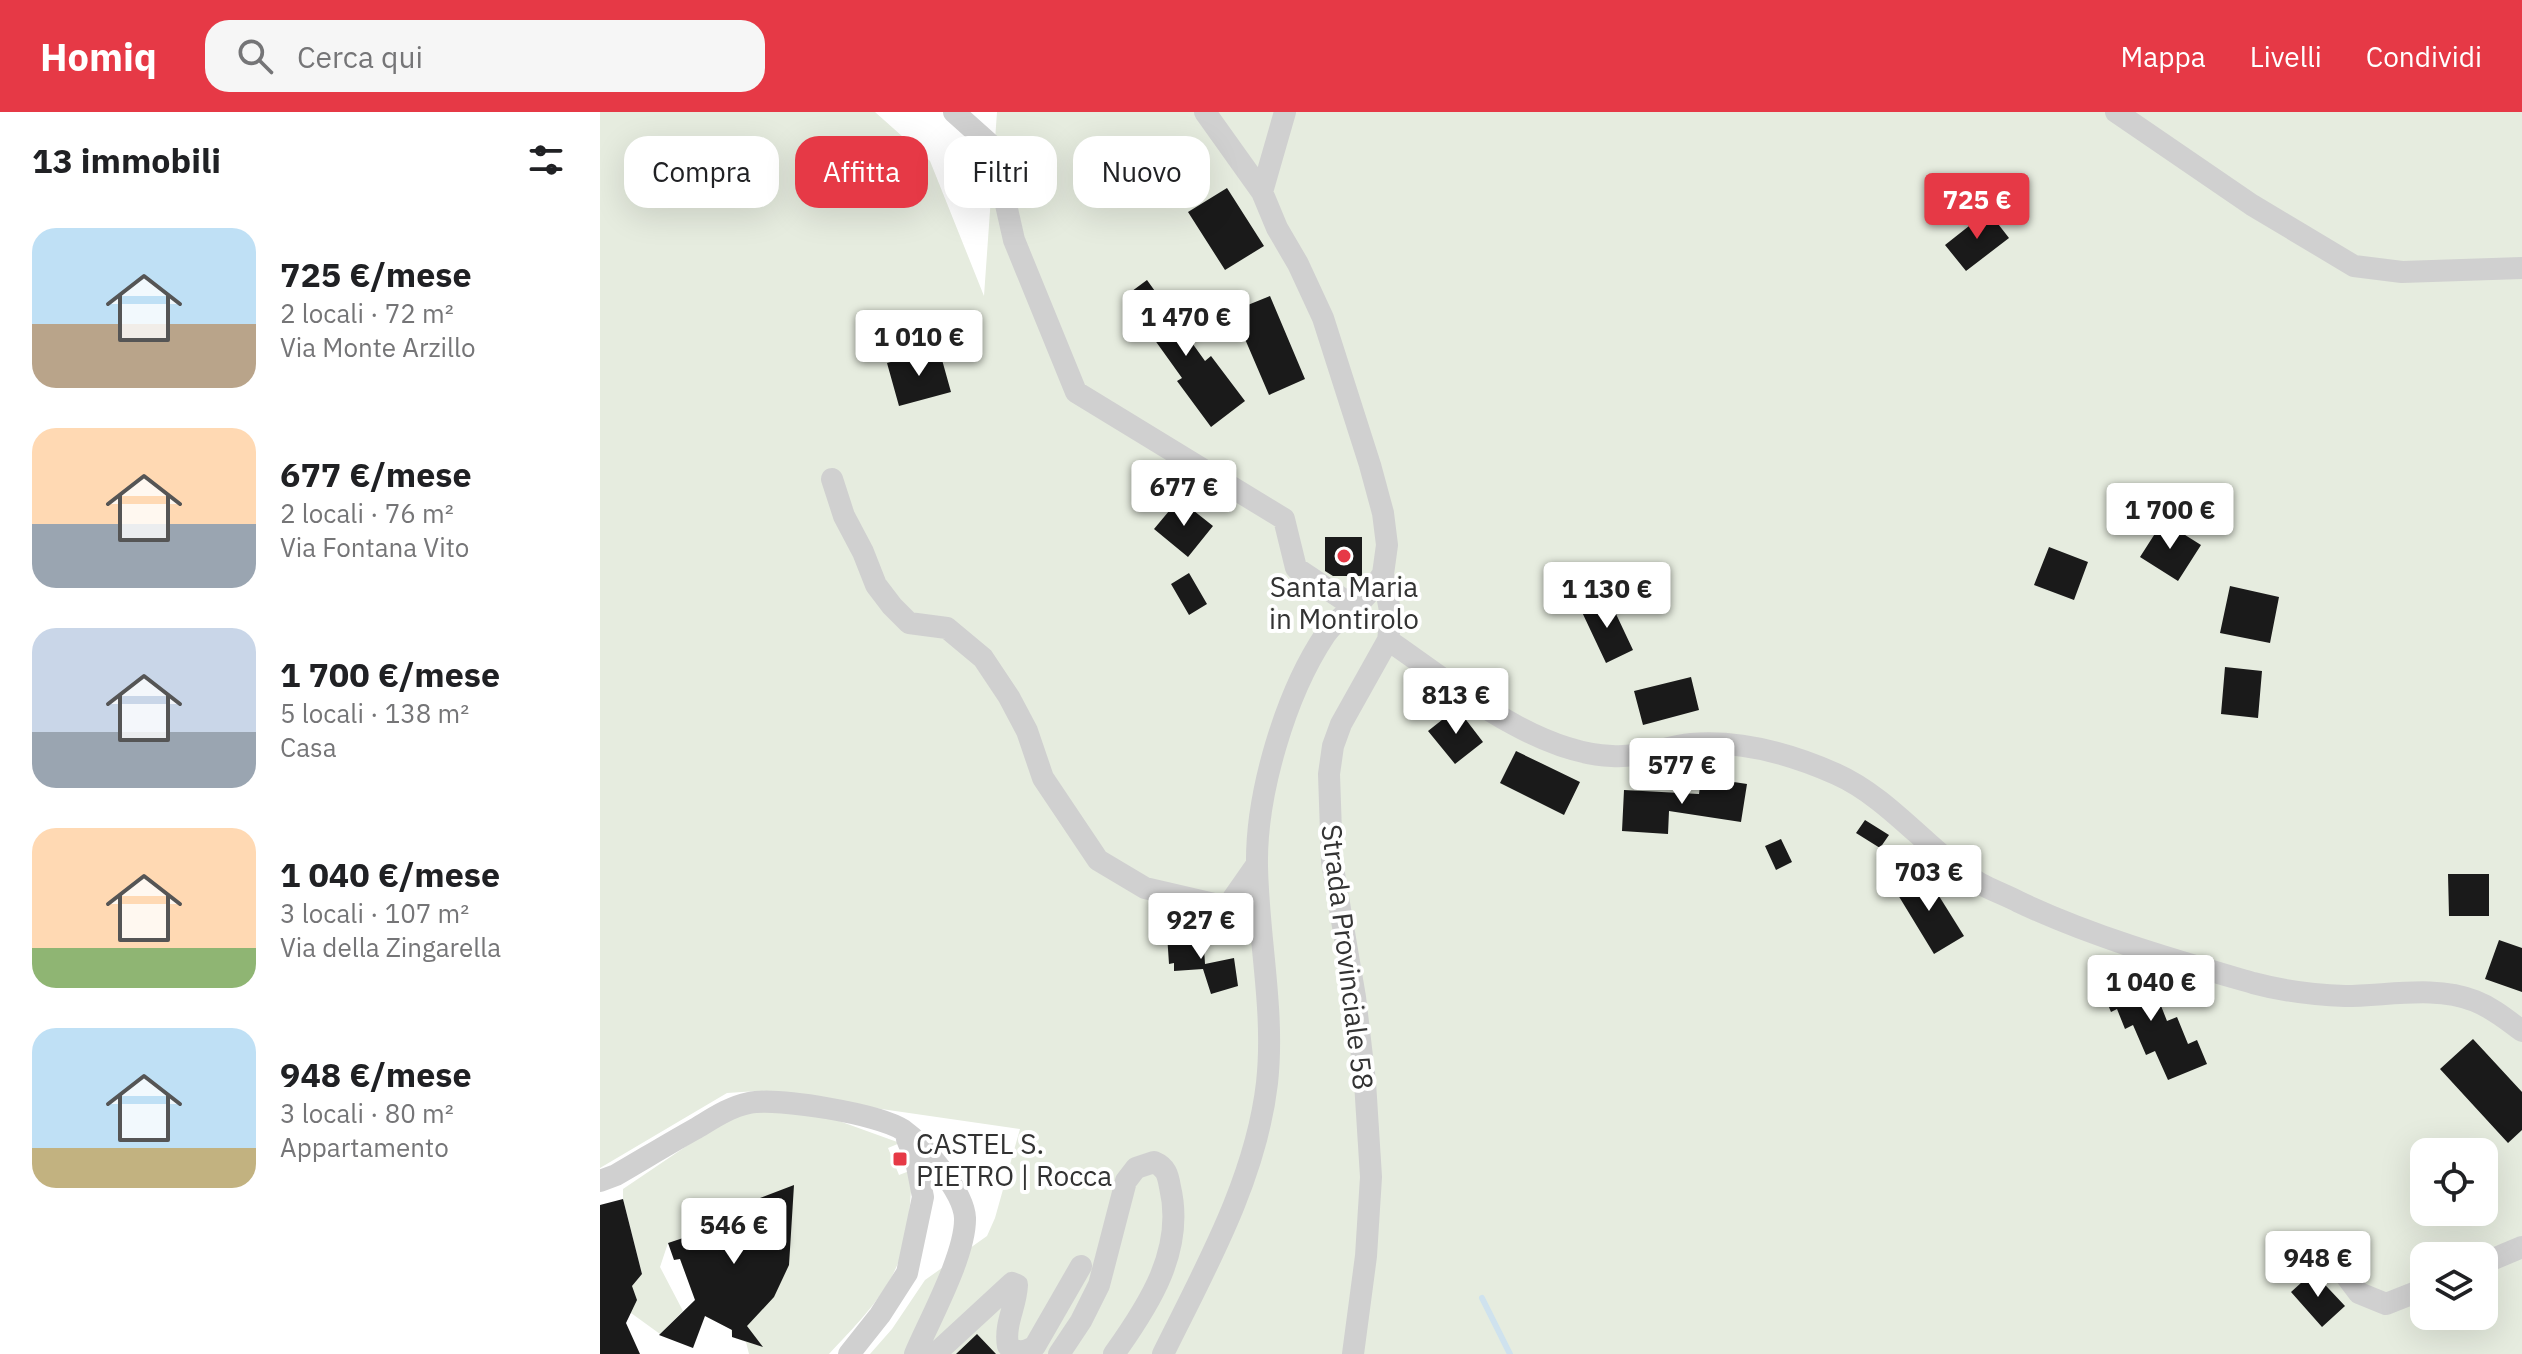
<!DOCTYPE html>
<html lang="it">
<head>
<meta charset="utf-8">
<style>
  body { margin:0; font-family:"IBM Plex Sans",sans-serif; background:#f6f6f6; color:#202124; height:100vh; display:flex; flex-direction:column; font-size:30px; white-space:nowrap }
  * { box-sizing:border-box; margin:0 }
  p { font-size:26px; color:#757577 }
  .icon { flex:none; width:44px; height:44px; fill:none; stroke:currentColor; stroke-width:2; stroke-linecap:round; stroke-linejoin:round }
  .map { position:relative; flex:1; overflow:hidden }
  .drawer { display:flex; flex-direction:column; background:#fff; width:600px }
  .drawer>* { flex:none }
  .hud { position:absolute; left:24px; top:24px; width:760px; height:72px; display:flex; gap:16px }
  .fabs { position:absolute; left:1810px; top:1026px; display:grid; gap:16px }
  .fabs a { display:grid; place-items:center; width:88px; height:88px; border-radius:16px; background:#fff; box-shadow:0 8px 32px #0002; font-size:40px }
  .price { position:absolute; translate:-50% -68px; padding:0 18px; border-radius:8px; background:#fff; color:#222; font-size:26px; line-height:52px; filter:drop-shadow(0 2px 4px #0008) }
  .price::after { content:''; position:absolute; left:50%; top:48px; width:24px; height:18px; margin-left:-12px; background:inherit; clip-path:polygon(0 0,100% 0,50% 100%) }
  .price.current { background:#e63946; color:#fff }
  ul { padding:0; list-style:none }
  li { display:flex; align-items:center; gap:24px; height:200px; padding:0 32px }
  li span { display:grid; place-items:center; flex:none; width:224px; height:160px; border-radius:24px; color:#555 }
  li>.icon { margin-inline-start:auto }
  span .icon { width:96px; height:96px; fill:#fffc; stroke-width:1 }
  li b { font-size:34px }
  h2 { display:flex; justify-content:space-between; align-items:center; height:96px; padding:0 32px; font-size:34px }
  .tag { padding:0 28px; border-radius:24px; background:#fff; box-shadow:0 8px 32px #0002; font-size:28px; line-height:72px }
  .tag.current { background:#e63946; color:#fff }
  header { display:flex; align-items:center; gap:48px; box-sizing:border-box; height:112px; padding:0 40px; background:#e63946; color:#fff }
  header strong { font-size:38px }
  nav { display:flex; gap:44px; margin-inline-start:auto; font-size:28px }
  .search { width:560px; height:72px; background:#f6f6f6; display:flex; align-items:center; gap:20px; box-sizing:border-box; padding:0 28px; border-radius:24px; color:#757577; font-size:30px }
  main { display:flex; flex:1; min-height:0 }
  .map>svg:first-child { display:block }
  .green { fill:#e6ecdf; fill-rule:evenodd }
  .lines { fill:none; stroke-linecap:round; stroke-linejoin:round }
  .stream { stroke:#cfe2ee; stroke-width:6 }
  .building { fill:#1a1a1a }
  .minor { stroke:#d0d0d0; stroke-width:22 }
  .poi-dot { fill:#e63946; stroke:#fff; stroke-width:3 }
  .labels { text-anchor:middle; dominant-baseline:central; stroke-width:8; stroke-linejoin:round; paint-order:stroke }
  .poi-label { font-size:28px; fill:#333; stroke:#fff }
  .street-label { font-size:28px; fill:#333; stroke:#fff }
</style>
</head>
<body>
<header>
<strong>Homiq</strong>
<div class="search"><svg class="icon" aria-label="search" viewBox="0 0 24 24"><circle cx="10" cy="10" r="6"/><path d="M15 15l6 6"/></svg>Cerca qui</div>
<nav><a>Mappa</a><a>Livelli</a><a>Condividi</a></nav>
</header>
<main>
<section class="drawer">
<h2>13 immobili<svg class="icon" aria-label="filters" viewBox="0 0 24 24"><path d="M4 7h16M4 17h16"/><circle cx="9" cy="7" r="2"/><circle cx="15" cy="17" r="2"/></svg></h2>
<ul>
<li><span style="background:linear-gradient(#bfe0f5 60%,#b9a48a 0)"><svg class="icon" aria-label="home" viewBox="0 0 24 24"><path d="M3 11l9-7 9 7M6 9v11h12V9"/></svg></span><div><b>725 €/mese</b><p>2 locali · 72 m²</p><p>Via Monte Arzillo</p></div></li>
<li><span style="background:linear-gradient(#ffd9b3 60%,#9aa5b1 0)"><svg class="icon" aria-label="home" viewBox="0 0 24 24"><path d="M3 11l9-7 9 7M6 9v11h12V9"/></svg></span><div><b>677 €/mese</b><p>2 locali · 76 m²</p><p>Via Fontana Vito</p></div></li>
<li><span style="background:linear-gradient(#c9d6e8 65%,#9aa5b1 0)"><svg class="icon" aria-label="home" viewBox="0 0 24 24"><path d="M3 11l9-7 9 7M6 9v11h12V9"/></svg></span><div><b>1 700 €/mese</b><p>5 locali · 138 m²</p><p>Casa</p></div></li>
<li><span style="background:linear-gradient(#ffd9b3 75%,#8fb573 0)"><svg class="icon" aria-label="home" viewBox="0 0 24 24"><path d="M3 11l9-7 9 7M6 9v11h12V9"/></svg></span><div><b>1 040 €/mese</b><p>3 locali · 107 m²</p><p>Via della Zingarella</p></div></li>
<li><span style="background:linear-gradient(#bfe0f5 75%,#c2b280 0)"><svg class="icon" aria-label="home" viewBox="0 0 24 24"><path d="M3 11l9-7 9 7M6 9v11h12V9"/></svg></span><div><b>948 €/mese</b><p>3 locali · 80 m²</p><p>Appartamento</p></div></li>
</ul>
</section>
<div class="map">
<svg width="1922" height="1242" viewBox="0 0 1922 1242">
  <rect width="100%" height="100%" fill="#fff"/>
  <path class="green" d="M0 0H275L330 49 384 184 397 0H1922V1242H270L292 1217 325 1168 387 1124 395 1106 420 1017 157 979 127 981 0 1056ZM1824 1040H1884V1100H1824ZM1824 1144H1884V1204H1824Z
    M178 998 228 1005 300 1031 288 1036 299 1063 312 1058C311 1084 309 1122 300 1146 287 1183 255 1214 229 1242H149L146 1230 132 1225 131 1217 107 1205 100 1199 80 1147 96 1140 89 1124 68 1131 60 1155 83 1199 60 1222 31 1201 32 1174 42 1162 23 1087V1077L125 1008 140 1002Z"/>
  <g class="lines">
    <path class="stream" d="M882 1186 910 1242"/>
  </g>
  <path class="building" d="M627 76 664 134 625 158 588 100Z
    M1388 99 1409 126 1366 159 1345 133Z
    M547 168 605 249 611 244 645 289 611 315 577 269 582 266 524 185Z
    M670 184 705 267 669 283 633 199Z
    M339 237 351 280 299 294 287 251Z
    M579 387 613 414 588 445 554 417Z
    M1563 409 1601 433 1578 469 1540 445Z
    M725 425H762V464H733L725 459Z
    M1449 435 1488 450 1474 488 1434 473Z
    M589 461 607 492 589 503 571 472Z
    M1630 474 1679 485 1670 531 1620 521Z
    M1008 485 1033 538 1006 551 981 498Z
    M1625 555 1662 559 1658 606 1621 602Z
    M1091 565 1099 598 1043 613 1034 579Z
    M857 596 883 630 855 652 828 619Z
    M916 639 980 670 964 703 900 671Z
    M1101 665 1147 672 1141 710 1069 699 1068 722 1022 719 1024 678 1099 682Z
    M1265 708 1289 723 1280 736 1256 721Z
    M1181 727 1192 750 1176 758 1165 734Z
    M1324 760 1364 824 1334 842 1295 778Z
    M1848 762H1889V804H1849Z
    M603 820 605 852 634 846 638 874 611 882 603 857 574 859V851L569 852 567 822Z
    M1899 828 1922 836V880L1885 867Z
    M1535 853 1548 885 1556 881 1567 909 1577 905 1588 932 1597 928 1607 952 1568 968 1555 939 1546 943 1533 913 1525 917 1517 897 1511 900 1498 869Z
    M1873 927 1922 980V1018L1908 1031 1840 957Z
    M194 1073 189 1153 174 1185 147 1214 163 1235 132 1225V1218L105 1204 93 1236 59 1223 95 1188 80 1147 74 1148 68 1131 89 1124 86 1114Z
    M23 1087 42 1162 32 1174 37 1188 26 1211 40 1242H0V1093Z
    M1713 1160 1745 1194 1722 1215 1691 1180Z
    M377 1222 396 1242H356Z"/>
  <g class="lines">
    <path class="minor" d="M354 0 393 35 414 128 476 280 684 407 696 456 753 494
      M605 0 662 80 677 116 698 152 723 206 770 353 783 401 787 433 783 462 791 504 788 528 741 612 733 634 729 662 732 750 755 885 765 970 771 1065 766 1144 753 1242
      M1516 0 1652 93 1754 154 1802 160 1922 156
      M662 80 685 0
      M232 367 244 404 263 440 276 473 292 494 309 511 347 516 383 546 409 585 427 619 443 666 498 748 545 776 627 795 657 752
      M788 528C851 571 933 641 1012 644 1038 646 1065 635 1091 632 1141 628 1191 642 1236 662 1290 686 1330 741 1379 771 1391 778 1406 783 1419 790 1493 825 1574 848 1653 871 1683 879 1715 883 1745 884 1787 884 1835 873 1875 889 1893 896 1907 908 1922 919
      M0 1069 16 1063C42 1048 68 1032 95 1017 112 1007 129 995 149 991 177 985 279 1002 303 1018 324 1033 364 1080 365 1106 366 1142 330 1207 315 1242
      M1734 1148 1759 1181 1786 1192 1824 1177
      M1884 1151 1922 1135
      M249 1242 280 1203 307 1161 323 1085 316 1049 307 1027
      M335 1242 412 1171 417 1173C416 1195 404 1212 408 1234 417 1242 426 1240 435 1234L481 1154
      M459 1242 481 1209 499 1173 526 1069 536 1056 554 1050C566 1055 568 1063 570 1075 585 1138 549 1193 514 1242
      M563 1242C605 1157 656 1067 667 971 675 898 658 826 657 753 656 682 685 583 725 523 736 507 750 499 764 486 771 479 777 470 783 462"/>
  </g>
  <g class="poi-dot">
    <circle cx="744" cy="444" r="8"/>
    <rect x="292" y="1039" width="16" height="16" rx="4"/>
  </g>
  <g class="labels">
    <g class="poi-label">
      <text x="744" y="474">Santa Maria<tspan x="744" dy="32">in Montirolo</tspan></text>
      <text x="316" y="1031" text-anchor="start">CASTEL S.<tspan x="316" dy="32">PIETRO | Rocca</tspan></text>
    </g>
    <g class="street-label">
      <text transform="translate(748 845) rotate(83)">Strada Provinciale 58</text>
    </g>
  </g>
</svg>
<div class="fabs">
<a><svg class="icon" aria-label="locate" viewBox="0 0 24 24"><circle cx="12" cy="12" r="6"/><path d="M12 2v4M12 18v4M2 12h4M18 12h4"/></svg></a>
<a><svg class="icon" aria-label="layers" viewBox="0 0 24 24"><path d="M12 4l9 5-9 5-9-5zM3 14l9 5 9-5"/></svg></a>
</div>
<b class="price current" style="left:1377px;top:129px">725 €</b>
<b class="price" style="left:586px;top:246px">1 470 €</b>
<b class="price" style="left:319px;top:266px">1 010 €</b>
<b class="price" style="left:584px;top:416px">677 €</b>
<b class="price" style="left:1570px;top:439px">1 700 €</b>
<b class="price" style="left:1007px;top:518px">1 130 €</b>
<b class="price" style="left:856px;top:624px">813 €</b>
<b class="price" style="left:1082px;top:694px">577 €</b>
<b class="price" style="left:1329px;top:801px">703 €</b>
<b class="price" style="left:601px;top:849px">927 €</b>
<b class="price" style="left:1551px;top:911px">1 040 €</b>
<b class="price" style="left:134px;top:1154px">546 €</b>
<b class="price" style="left:1718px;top:1187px">948 €</b>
<div class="hud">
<a class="tag">Compra</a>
<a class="tag current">Affitta</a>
<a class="tag">Filtri</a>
<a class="tag">Nuovo</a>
</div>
</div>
</main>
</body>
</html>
